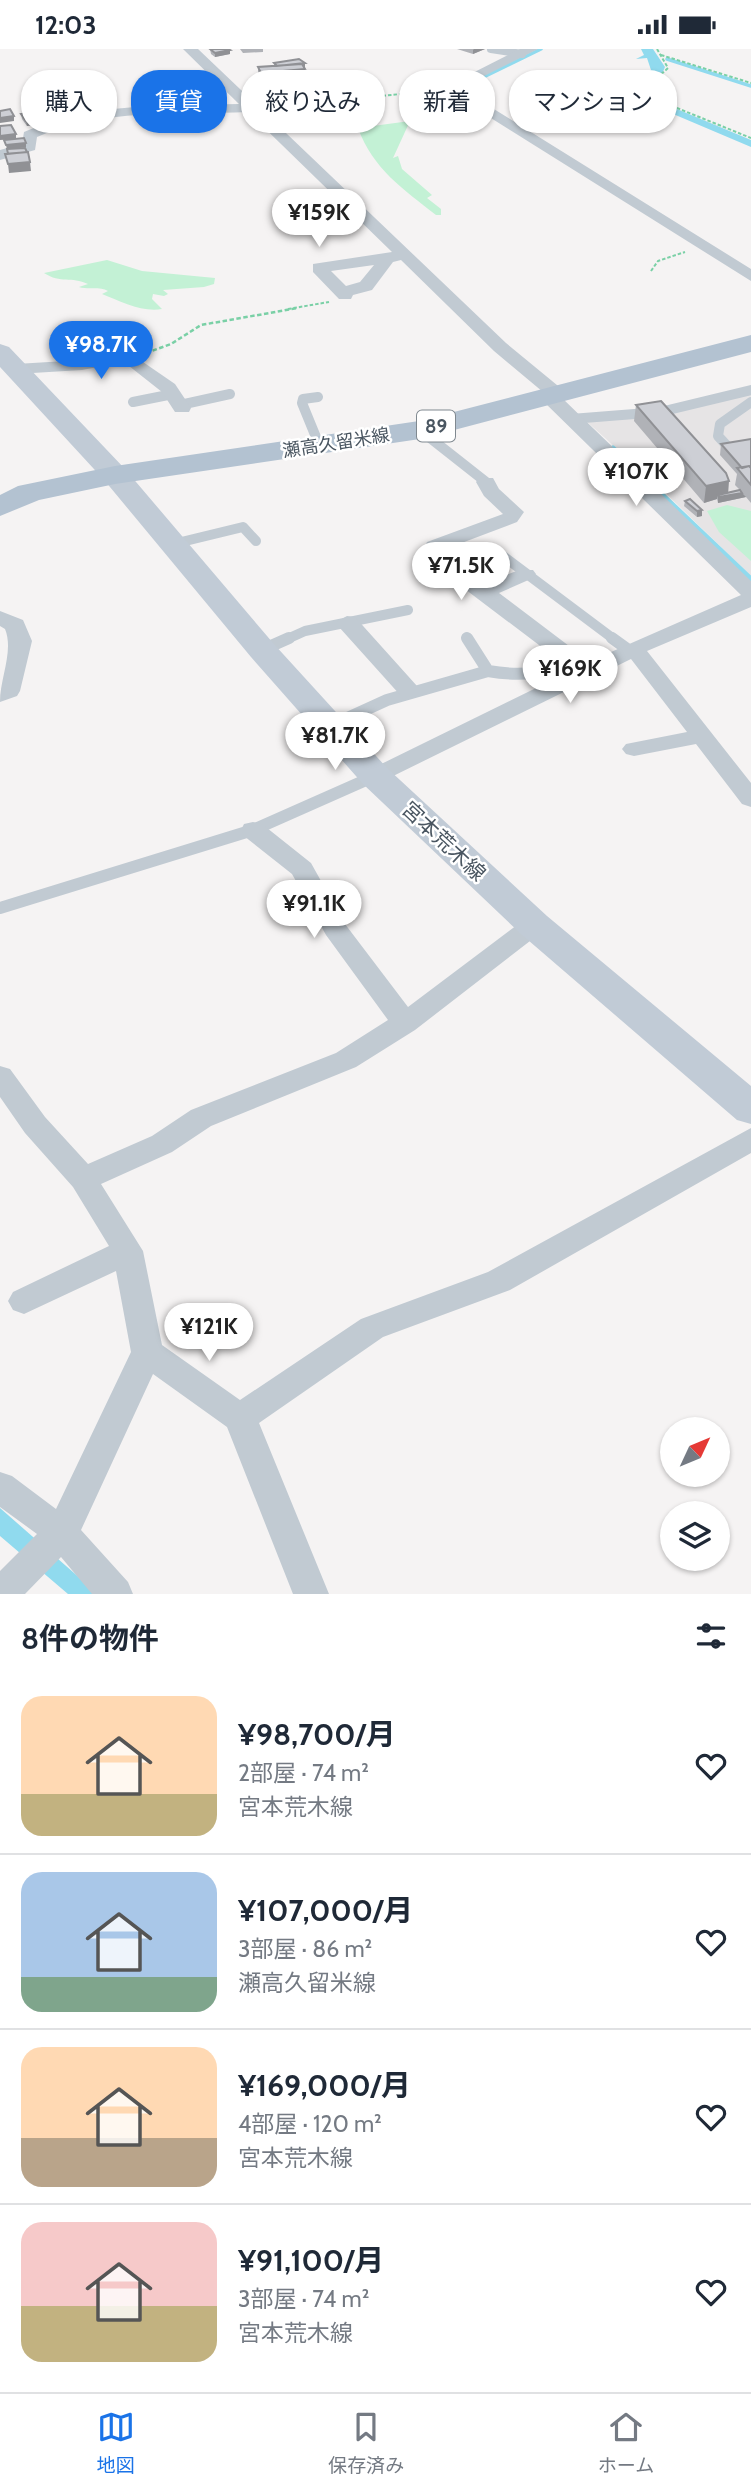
<!DOCTYPE html>
<html lang="ja">
<head>
<meta charset="utf-8">
<style>
  body { margin:0; font-family:Cabin,"Noto Sans JP",sans-serif; background:#f6f6f7; color:#1f2937; height:100vh; display:flex; flex-direction:column; font-size:26px; white-space:nowrap }
  * { box-sizing:border-box; margin:0 }
  p { font-size:23px; color:#747a83 }
  .icon { flex:none; width:38px; height:38px; fill:none; stroke:currentColor; stroke-width:2; stroke-linecap:round; stroke-linejoin:round }
  .map { position:relative; height:1545px; overflow:hidden }
  .details { display:flex; flex-direction:column; background:#fff; flex:1 }
  .details>* { flex:none }
  .hud { position:absolute; left:21px; top:21px; width:710px; height:63px; display:flex; gap:14px }
  .needle { width:46px; rotate:46deg }
  .tools { position:absolute; left:660px; top:1368px; display:grid; gap:14px }
  .tools a { display:grid; place-items:center; width:70px; height:70px; border-radius:50%; background:#fff; box-shadow:0 2px 5px #0004; font-size:35px }
  .price { position:absolute; translate:-50% -60px; padding:0 16px; border-radius:24px; background:#fff; color:#222; font-size:23px; line-height:46px; filter:drop-shadow(0 2px 4px #0008) }
  .price::after { content:''; position:absolute; left:50%; top:42px; width:21px; height:16px; margin-left:-10px; background:inherit; clip-path:polygon(0 0,100% 0,50% 100%) }
  .price.selected { background:#1a73e8; color:#fff }
  ul { padding:0; list-style:none }
  li { display:flex; align-items:center; gap:21px; height:175px; padding:0 21px }
  li+li { border-top:2px solid #e0e1e3 }
  li span { display:grid; place-items:center; flex:none; width:196px; height:140px; border-radius:21px; color:#555 }
  li>.icon { margin-inline-start:auto }
  span .icon { width:84px; height:84px; fill:#fffc; stroke-width:1 }
  li b { font-size:30px }
  h2 { display:flex; justify-content:space-between; align-items:center; height:84px; padding:0 21px; font-size:30px }
  .chip { padding:0 24px; border-radius:28px; background:#fff; box-shadow:0 2px 5px #0004; font-size:24px; line-height:63px }
  .chip.selected { background:#1a73e8; color:#fff }
  .status { display:flex; justify-content:space-between; align-items:center; height:49px; padding:0 35px; background:#fff; direction:ltr }
  .status svg { height:19px; fill:currentColor }
  .tabs { display:flex; justify-content:space-around; align-items:center; height:98px; border-top:2px solid #e0e1e3; background:#fff; font-size:19px; color:#747a83 }
  .tabs a { display:grid; justify-items:center; gap:4px }
  .tabs .selected { color:#1a73e8 }
  .map>svg:first-child { display:block }
  .education { fill:#e6e4e5 }
  .green { fill:#c3f1d5 }
  .water { fill:#90daee }
  .lines { fill:none; stroke-linecap:round; stroke-linejoin:round }
  .stream-far1 { stroke:#90daee; stroke-width:3.5 }
  .stream { stroke:#90daee; stroke-width:5 }
  .path-far1 { stroke:#7ad0a6; stroke-width:2; stroke-dasharray:3.5 2; stroke-linecap:butt }
  .path { stroke:#7ad0a6; stroke-width:2.5; stroke-dasharray:4.5 2.5; stroke-linecap:butt }
  .lane-far2 { stroke:#c1cad2; stroke-width:8 }
  .lane-far1 { stroke:#c1cad2; stroke-width:10 }
  .lane { stroke:#c1cad2; stroke-width:12 }
  .street { fill:#c1cad2; fill-rule:evenodd }
  .secondary { fill:#c1cbd6; fill-rule:evenodd }
  .primary { fill:#b3c2d1; fill-rule:evenodd }
  .wall { fill:#b0b2b7 }
  .shaded-wall { fill:#909195 }
  .building { fill:#cdcfd5; stroke:#909195; stroke-width:2 }
  .labels { text-anchor:middle; dominant-baseline:central; stroke-width:5; stroke-linejoin:round; paint-order:stroke }
  .far-street-label { font-size:18px; fill:#4a5661; stroke:#fff }
  .shield { fill:#fff; stroke:#808990; stroke-width:2 }
  .shield-label { font-size:19px; font-weight:bold; fill:#4a5661 }
  .street-label { font-size:21px; fill:#4a5661; stroke:#fff }
</style>
</head>
<body>
<div class="status"><b>12:03</b><svg viewBox="0 0 49 12"><path d="M0 12V9h3v3zM5 12V6h3v6zM10 12V3h3v9zM15 12V0h3v12zM26 1h20v11H26zM47 4h2v5h-2z"/></svg></div>
<div class="map">
<svg width="751" height="1545" viewBox="0 0 751 1545">
  <rect width="100%" height="100%" fill="#f5f3f3"/>
  <path class="education" d="M751 344V527L653 432 585 371Z"/>
  <path class="green" d="M410 72 393 109 398 107 402 120 432 146 427 149 441 160V166H436C403 140 373 120 358 79Z
    M107 211 142 222 215 229 214 235 204 238 163 241 168 245 164 247 153 245 152 250 162 260C143 264 120 252 102 245L108 242C100 237 88 241 79 238L88 235C71 227 61 235 44 224Z
    M727 456 751 462V512L719 483 707 462Z"/>
  <path class="water" d="M641 0H653L665 18 662 25 641 40V45L751 91V98L626 45 629 37 651 21 647 9 636 10 644 6Z
    M0 1459 98 1545H68L0 1487Z"/>
  <g class="lines">
    <path class="stream-far1" d="M667 10 751 37
      M463 42 459 40 541 0"/>
    <path class="stream" d="M613 399 751 530"/>
    <path class="path-far1" d="M657 0 668 19 645 40V46L751 89
      M661 6 751 34
      M273 57 433 42
      M651 222 658 212 685 203
      M288 260 329 253"/>
    <path class="path" d="M146 304 171 295 201 276 298 259"/>
    <path class="lane-far2" d="M491 0 522 5"/>
    <path class="lane-far1" d="M318 348 303 350 302 354 320 398
      M133 353 173 345
      M180 356 230 345
      M571 370 660 363 751 341
      M420 381 486 433
      M729 399 718 387 720 375 751 353
      M173 495 243 478 256 492
      M503 507 615 591
      M285 591 305 582 408 561"/>
    <path class="lane" d="M467 589 488 622C517 627 547 627 572 610
      M612 589 630 602
      M262 601 289 589
      M330 677 387 651 488 622
      M0 859 253 781 375 727"/>
    <path class="street" d="M183 0H198L506 294 563 341 565 345 562 349 751 532V558L647 602 751 734V758L742 755 696 695 634 707 626 705 622 700 626 695 687 683 631 610 383 732H367L363 727 367 722 583 616 564 615 420 506 427 493 503 465 484 447 476 433 479 429H493L499 440 524 463 517 473 443 501 441 504 485 534 519 521H533L536 525 533 529 499 544 577 603H611L741 546 542 351 540 347 543 343 494 302 401 211 393 213 372 241 353 246 351 250H339L313 223V215L392 203 248 63C178 66 102 59 37 88L35 101 0 111V101L22 95 24 83C92 53 166 57 239 55ZM374 216 360 233 346 237 331 222Z
      M520 0H538L460 39 751 220V232L443 39Z
      M127 302 175 335 191 359 189 363H175L162 343 124 313 82 321 16 325 7 320 16 315 82 311Z
      M0 562 23 571 32 592 20 642 17 647 0 653C0 629 14 602 5 580L0 577Z
      M347 567 355 568 417 637 420 642 417 647H401L339 578 336 573Z
      M253 773 262 775 311 814 345 875 408 958 525 870 534 867 543 870 547 876 543 882 415 981 356 1018 211 1077 172 1103 101 1135 143 1202 162 1296 240 1351 361 1270 488 1223 751 1079V1104L510 1241 383 1288 259 1374 329 1545H293L227 1378 153 1325 81 1481 128 1533 133 1545H92L61 1508 25 1545H0V1522L37 1485 0 1458V1423L12 1427 56 1460 131 1303 116 1222 24 1265 13 1261 8 1252 13 1243 109 1197 73 1138 25 1084 0 1048V1017L10 1020 45 1068 88 1115 152 1087 191 1061 336 1004 388 971 326 886 292 825 244 787 241 781 244 775Z"/>
    <path class="secondary" d="M0 295 9 298 125 420 273 594 387 719 547 867 751 1037V1075L737 1071 521 885 363 735 251 608 105 432 0 318Z"/>
    <path class="primary" d="M751 286V303L420 390 115 435 39 451 0 467V446L18 437 115 417 419 372Z"/>
  </g>
  <path class="wall" d="M210 0 230 5 215 8 211 5Z
    M240 0H263V3L243 4Z
    M457 0H485L473 5Z
    M274 14H305V29L261 32 258 27V18L274 17Z
    M321 36 345 46 334 48 321 40Z
    M292 38 313 43V48L300 50 292 42Z
    M270 43 291 48V52L278 54 270 47Z
    M21 65 46 74 27 77 22 70Z
    M636 356 728 444 740 441 735 436 737 425 720 406 721 395 751 390V454L746 448 718 454 717 450 704 454 634 372Z
    M685 452 702 467 697 468 684 457Z"/>
  <path class="shaded-wall" d="M474 0H485L473 5V1Z
    M230 1V5L215 8V4Z
    M305 14V19L296 21 305 20V29L261 32V24Z
    M345 42V46L334 48 333 43Z
    M313 43V48L300 50V46Z
    M291 48V52L278 54V50Z
    M71 65 72 69 58 71 57 66Z
    M14 67V72L0 74V69Z
    M46 70V74L27 77 26 72Z
    M16 85V90L0 91V87Z
    M26 94V98L7 101 6 96Z
    M30 113 31 122 9 124 8 115Z
    M729 432 728 446 742 444 746 448 718 454V446L717 450 704 454 706 437Z
    M702 461V467L697 468V462Z"/>
  <path class="building" d="M210 0H228L230 1 215 4Z
    M299 10 305 14 277 17 274 14Z
    M302 15 305 20 261 24 258 18Z
    M337 33 345 42 333 43 321 36Z
    M305 36 313 43 300 46 292 38Z
    M283 40 291 48 278 50 270 43Z
    M10 60 14 67 0 69V62Z
    M69 60 71 65 57 66 55 62Z
    M36 63 46 70 26 72 21 65Z
    M11 76 16 85 0 87V77Z
    M24 89 26 94 6 96 4 91Z
    M25 99 27 103 8 105 7 100Z
    M28 103 30 113 8 115 5 105Z
    M661 352 726 424 729 432 706 437 636 356Z
    M751 390V418H750L749 417 742 419 721 395Z
    M749 417 751 419V436L737 419Z
    M740 441 742 444 719 448 718 446Z
    M690 450 702 461 697 462 685 452Z"/>
  <g class="labels">
    <g class="far-street-label">
      <text transform="translate(336 394) rotate(-9)">瀬高久留米線</text>
    </g>
    <rect class="shield" x="417" y="361.5" width="38" height="31" rx="5"/>
    <g class="shield-label">
      <text x="436" y="377">89</text>
    </g>
    <g class="street-label">
      <text transform="translate(444 792) rotate(43)">宮本荒木線</text>
    </g>
  </g>
</svg>
<div class="tools">
<a><svg class="needle" viewBox="-14 -14 28 28"><path d="M0-13l5 13h-10z" fill="#e53935"/><path d="M0 13l5-13h-10z" fill="#747a83"/></svg></a>
<a><svg class="icon" aria-label="layers" viewBox="0 0 24 24"><path d="M12 4l9 5-9 5-9-5zM3 14l9 5 9-5"/></svg></a>
</div>
<b class="price" style="left:319px;top:200px">¥159K</b>
<b class="price selected" style="left:101px;top:332px">¥98.7K</b>
<b class="price" style="left:636px;top:459px">¥107K</b>
<b class="price" style="left:461px;top:553px">¥71.5K</b>
<b class="price" style="left:570px;top:656px">¥169K</b>
<b class="price" style="left:335px;top:723px">¥81.7K</b>
<b class="price" style="left:314px;top:891px">¥91.1K</b>
<b class="price" style="left:209px;top:1314px">¥121K</b>
<div class="hud">
<a class="chip">購入</a>
<a class="chip selected">賃貸</a>
<a class="chip">絞り込み</a>
<a class="chip">新着</a>
<a class="chip">マンション</a>
</div>
</div>
<section class="details">
<h2>8件の物件<svg class="icon" aria-label="filters" viewBox="0 0 24 24"><path d="M4 7h16M4 17h16"/><circle cx="9" cy="7" r="2"/><circle cx="15" cy="17" r="2"/></svg></h2>
<ul>
<li><span style="background:linear-gradient(#ffd9b3 70%,#c2b280 0)"><svg class="icon" aria-label="home" viewBox="0 0 24 24"><path d="M3 11l9-7 9 7M6 9v11h12V9"/></svg></span><div><b>¥98,700/月</b><p>2部屋 · 74 m²</p><p>宮本荒木線</p></div><svg class="icon" aria-label="heart" viewBox="0 0 24 24"><path d="M12 20l-8-8c-3-5 5-10 8-4 3-6 11-1 8 4z"/></svg></li>
<li><span style="background:linear-gradient(#a9c7e8 75%,#7fa58c 0)"><svg class="icon" aria-label="home" viewBox="0 0 24 24"><path d="M3 11l9-7 9 7M6 9v11h12V9"/></svg></span><div><b>¥107,000/月</b><p>3部屋 · 86 m²</p><p>瀬高久留米線</p></div><svg class="icon" aria-label="heart" viewBox="0 0 24 24"><path d="M12 20l-8-8c-3-5 5-10 8-4 3-6 11-1 8 4z"/></svg></li>
<li><span style="background:linear-gradient(#ffd9b3 65%,#b9a48a 0)"><svg class="icon" aria-label="home" viewBox="0 0 24 24"><path d="M3 11l9-7 9 7M6 9v11h12V9"/></svg></span><div><b>¥169,000/月</b><p>4部屋 · 120 m²</p><p>宮本荒木線</p></div><svg class="icon" aria-label="heart" viewBox="0 0 24 24"><path d="M12 20l-8-8c-3-5 5-10 8-4 3-6 11-1 8 4z"/></svg></li>
<li><span style="background:linear-gradient(#f6c9c9 60%,#c2b280 0)"><svg class="icon" aria-label="home" viewBox="0 0 24 24"><path d="M3 11l9-7 9 7M6 9v11h12V9"/></svg></span><div><b>¥91,100/月</b><p>3部屋 · 74 m²</p><p>宮本荒木線</p></div><svg class="icon" aria-label="heart" viewBox="0 0 24 24"><path d="M12 20l-8-8c-3-5 5-10 8-4 3-6 11-1 8 4z"/></svg></li>
</ul>
</section>
<nav class="tabs">
<a class="selected"><svg class="icon" aria-label="map" viewBox="0 0 24 24"><path d="M3 6l6-2 6 2 6-2v14l-6 2-6-2-6 2zM9 4v14M15 6v14"/></svg>地図</a>
<a><svg class="icon" aria-label="saved" viewBox="0 0 24 24"><path d="M7 4h10v16l-5-4-5 4z"/></svg>保存済み</a>
<a><svg class="icon" aria-label="home" viewBox="0 0 24 24"><path d="M3 11l9-7 9 7M6 9v11h12V9"/></svg>ホーム</a>
</nav>
</body>
</html>
